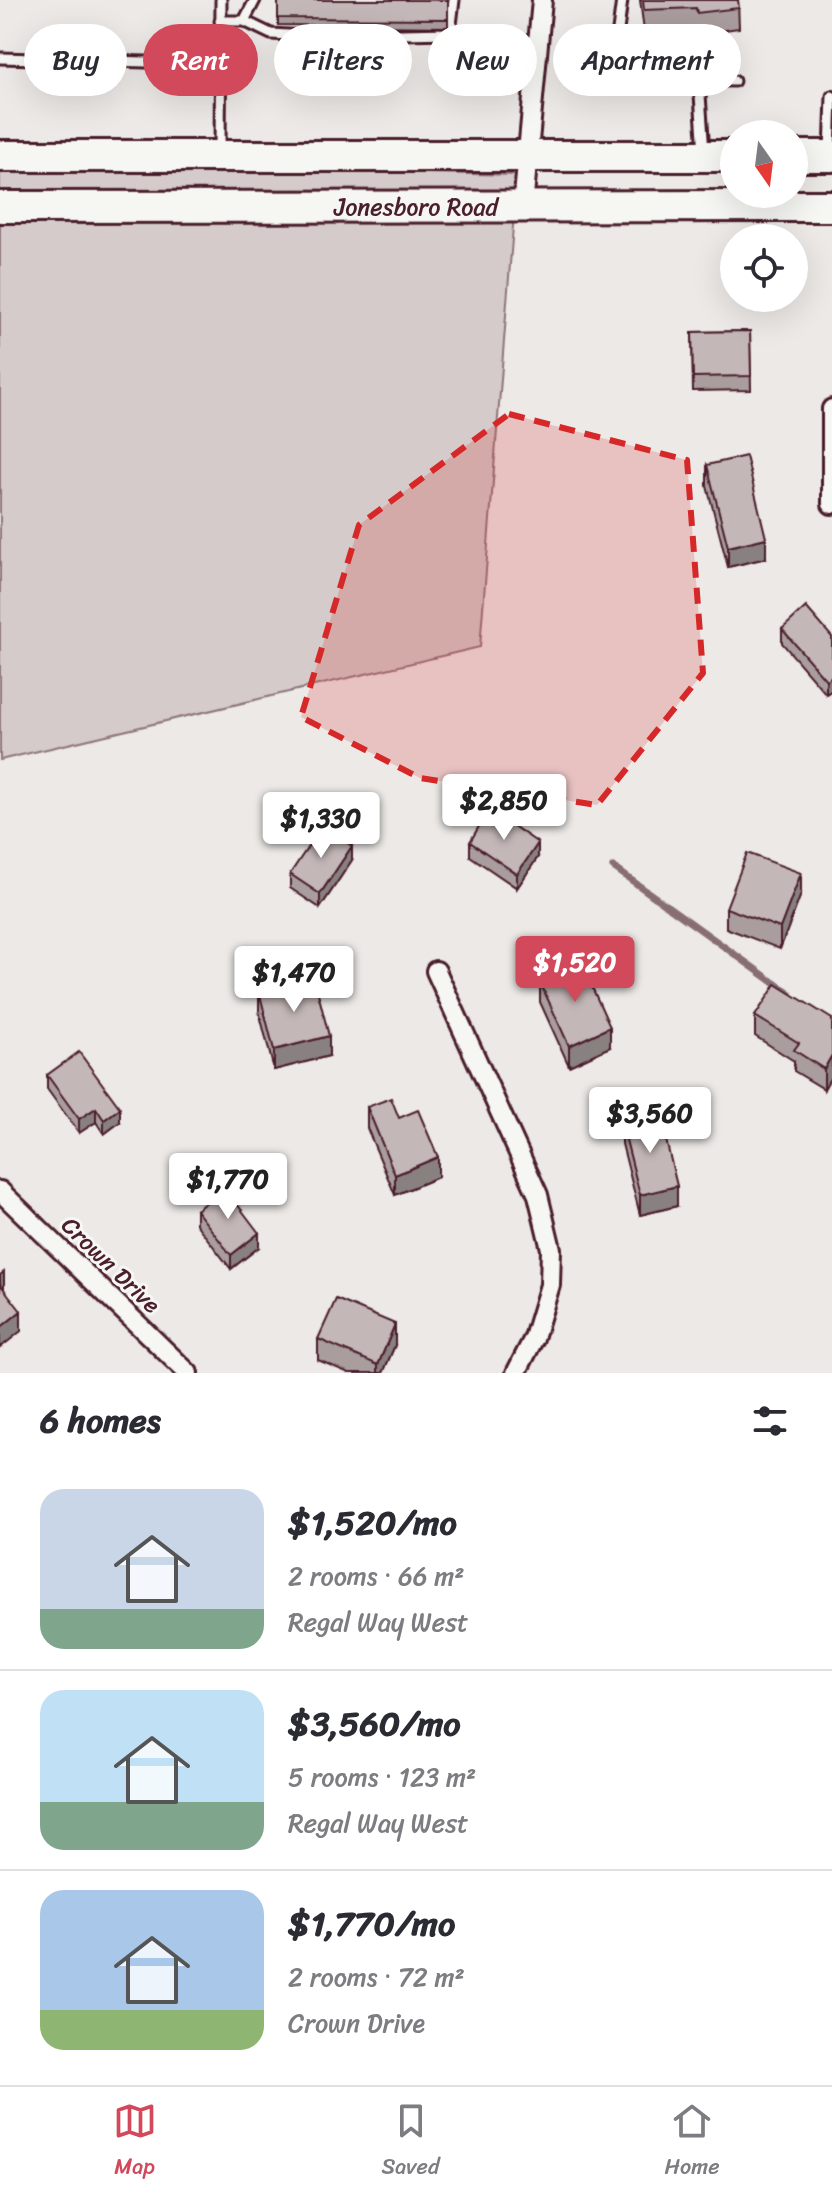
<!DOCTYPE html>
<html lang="en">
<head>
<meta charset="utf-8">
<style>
  body { margin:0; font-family:Sriracha,sans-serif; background:#f2f2f3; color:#2b2b33; height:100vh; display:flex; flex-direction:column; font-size:30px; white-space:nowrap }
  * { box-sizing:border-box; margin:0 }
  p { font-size:26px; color:#7c7c81 }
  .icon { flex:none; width:44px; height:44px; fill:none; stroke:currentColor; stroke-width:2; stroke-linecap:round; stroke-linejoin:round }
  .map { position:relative; height:1373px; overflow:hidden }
  .sheet { display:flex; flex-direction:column; background:#fff; flex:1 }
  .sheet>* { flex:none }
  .hud { position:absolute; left:24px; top:24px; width:784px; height:72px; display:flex; gap:16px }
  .needle { width:52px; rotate:166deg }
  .fabs { position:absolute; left:720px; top:120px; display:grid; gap:16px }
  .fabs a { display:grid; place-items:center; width:88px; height:88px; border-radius:50%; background:#fff; box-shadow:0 8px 32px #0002; font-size:40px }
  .price { position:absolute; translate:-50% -68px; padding:0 18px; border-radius:8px; background:#fff; color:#222; font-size:26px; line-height:52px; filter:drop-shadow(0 2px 4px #0008) }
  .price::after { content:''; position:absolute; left:50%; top:48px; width:24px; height:18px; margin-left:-12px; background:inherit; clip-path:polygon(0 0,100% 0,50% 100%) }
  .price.on { background:#d1495b; color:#fff }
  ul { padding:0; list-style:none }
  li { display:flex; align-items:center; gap:24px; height:200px; padding:0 40px }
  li+li { border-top:2px solid #e1e1e2 }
  li span { display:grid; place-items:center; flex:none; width:224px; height:160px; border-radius:24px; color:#555 }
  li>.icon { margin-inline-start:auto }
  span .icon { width:96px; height:96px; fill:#fffc; stroke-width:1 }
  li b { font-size:34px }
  h2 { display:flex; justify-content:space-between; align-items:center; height:96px; padding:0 40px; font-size:34px }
  .chip { padding:0 28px; border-radius:36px; background:#fff; box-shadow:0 8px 32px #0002; font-size:28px; line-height:72px }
  .chip.on { background:#d1495b; color:#fff }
  .tabs { display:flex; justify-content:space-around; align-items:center; height:112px; border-top:2px solid #e1e1e2; background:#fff; font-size:22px; color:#7c7c81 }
  .tabs a { display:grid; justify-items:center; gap:4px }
  .tabs .on { color:#d1495b }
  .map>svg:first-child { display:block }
  .green { fill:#d4cbca; stroke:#8f757a; stroke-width:2 }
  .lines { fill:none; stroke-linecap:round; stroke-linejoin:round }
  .stream { stroke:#886e73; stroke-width:7 }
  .lane-casing { stroke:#4a1f2b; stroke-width:15 }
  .street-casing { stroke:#4a1f2b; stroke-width:24 }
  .primary-casing { stroke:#4a1f2b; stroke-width:36 }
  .lane { stroke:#f6f6f2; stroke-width:9 }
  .street { stroke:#f6f6f2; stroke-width:18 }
  .primary { stroke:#f6f6f2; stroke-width:30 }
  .wall { fill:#a99d9d; stroke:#4a1f2b; stroke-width:2 }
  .shaded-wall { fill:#898080; stroke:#4a1f2b; stroke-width:2 }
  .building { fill:#c4b7b7; stroke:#4a1f2b; stroke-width:2 }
  .marked { fill:#d62828; fill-opacity:0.2; stroke:#d62828; stroke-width:6; stroke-dasharray:16 10; stroke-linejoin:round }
  .labels { text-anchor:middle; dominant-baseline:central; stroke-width:6; stroke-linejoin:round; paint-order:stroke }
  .street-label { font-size:24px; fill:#4a1f2b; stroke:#f6f6f2 }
</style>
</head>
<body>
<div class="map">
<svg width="832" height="1373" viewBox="0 0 832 1373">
  <rect width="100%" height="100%" fill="#ece9e6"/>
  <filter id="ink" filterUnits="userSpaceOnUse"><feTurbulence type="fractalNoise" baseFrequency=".0125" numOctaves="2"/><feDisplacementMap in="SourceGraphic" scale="16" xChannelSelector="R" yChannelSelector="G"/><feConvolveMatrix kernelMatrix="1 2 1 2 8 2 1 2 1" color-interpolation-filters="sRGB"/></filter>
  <g filter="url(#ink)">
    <path class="green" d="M0 164 517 175 480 647 0 760Z"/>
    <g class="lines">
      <path class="stream" d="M613 867 790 994"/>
      <g class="lane-casing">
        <path id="lane" d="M622 0 614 61 624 79 734 81
          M220 21H244L271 34 306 36 450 33 454 0
          M244 21 255 0
          M0 58 219 64
          M699 80 704 153
          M220 153 221 0
          M830 153 832 96"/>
      </g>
      <g class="street-casing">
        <path id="street" d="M523 207 542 0
          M832 409V504
          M436 971 538 1195 551 1249 550 1285 534 1338 516 1373
          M0 1191 188 1373"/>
      </g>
      <g class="primary-casing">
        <path id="primary" d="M0 156H734
          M794 156H832
          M0 207 832 206"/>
      </g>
      <use href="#lane" class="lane"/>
      <use href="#street" class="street"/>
      <use href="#primary" class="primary"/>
    </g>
    <path class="wall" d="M278 0H448V27L278 25Z
      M640 0H738L739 28 697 34 696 28 644 31Z
      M750 331 751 390 693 391 692 332Z
      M707 465 766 558 728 567 707 486Z
      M782 629 832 637V690L826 694 782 643Z
      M470 842 538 857 517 888 470 856Z
      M352 860 320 908 290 888V874Z
      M801 894 780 949 726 928V908Z
      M540 982 610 1047 569 1066 540 1002Z
      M259 991 329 1056 274 1070 259 1011Z
      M755 1016 832 1019 824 1089 794 1071V1061L755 1036Z
      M47 1075 120 1122 104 1134 96 1122 79 1133 47 1089Z
      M367 1107 399 1118 438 1177 395 1195 367 1128Z
      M622 1124 677 1206 640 1215 622 1144Z
      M196 1210 259 1247 231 1269 196 1224Z
      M318 1339 395 1345 383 1373H349L318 1360Z"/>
    <path class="shaded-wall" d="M766 538V558L728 567V547Z
      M832 676V690L826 694V680Z
      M538 843V857L517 888V874Z
      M352 846V860L320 908V894Z
      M801 873V894L780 949V928Z
      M610 1027V1047L569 1066V1046Z
      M329 1036V1056L274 1070V1050Z
      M832 1055V1075L824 1089V1069Z
      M96 1108V1122L79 1133V1119Z
      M120 1108V1122L104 1134V1120Z
      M438 1157V1177L395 1195V1175Z
      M677 1186V1206L640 1215V1195Z
      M259 1233V1247L231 1269V1255Z
      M4 1272V1292L0 1296V1275Z
      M21 1311V1331L0 1348V1328Z
      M395 1324V1345L383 1373H378V1365Z"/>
    <path class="building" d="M278 0H448V19L278 18Z
      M643 0H738L739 8 697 13 696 8 644 10Z
      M750 331 751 376 693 377 692 332Z
      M746 456 766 538 728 547 707 465Z
      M806 607 832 637V676L826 680 782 629Z
      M489 809 538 843 517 874 470 842Z
      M322 826 352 846 320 894 290 874Z
      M747 853 801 873 780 928 726 908Z
      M581 963 610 1027 569 1046 540 982Z
      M314 977 329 1036 274 1050 259 991Z
      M776 984 832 1019V1055L824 1069 794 1050 799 1043 755 1016Z
      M79 1052 120 1108 104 1120 96 1108 79 1119 47 1075Z
      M391 1098 399 1118 418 1110 438 1157 395 1175 367 1107Z
      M660 1115 677 1186 640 1195 622 1124Z
      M225 1188 259 1233 231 1255 196 1210Z
      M0 1284 21 1311 0 1328Z
      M336 1299 395 1324 378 1365 318 1339Z"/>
  </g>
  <path class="marked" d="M509 414 687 460 703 673 597 805 420 778 301 717 359 525Z"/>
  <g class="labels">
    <g class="street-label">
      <text x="416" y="207">Jonesboro Road</text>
      <text transform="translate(111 1265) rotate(44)">Crown Drive</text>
    </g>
  </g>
</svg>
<div class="fabs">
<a><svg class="needle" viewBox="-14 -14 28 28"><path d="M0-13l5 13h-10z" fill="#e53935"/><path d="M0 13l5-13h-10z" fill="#7c7c81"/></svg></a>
<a><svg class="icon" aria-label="locate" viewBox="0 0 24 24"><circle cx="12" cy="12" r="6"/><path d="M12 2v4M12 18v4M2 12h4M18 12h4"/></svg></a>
</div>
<b class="price" style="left:504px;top:842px">$2,850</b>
<b class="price" style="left:321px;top:860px">$1,330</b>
<b class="price on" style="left:575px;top:1004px">$1,520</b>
<b class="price" style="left:294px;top:1014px">$1,470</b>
<b class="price" style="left:650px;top:1155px">$3,560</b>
<b class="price" style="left:228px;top:1221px">$1,770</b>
<div class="hud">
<a class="chip">Buy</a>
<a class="chip on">Rent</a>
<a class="chip">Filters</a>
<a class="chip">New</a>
<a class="chip">Apartment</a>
</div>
</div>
<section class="sheet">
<h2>6 homes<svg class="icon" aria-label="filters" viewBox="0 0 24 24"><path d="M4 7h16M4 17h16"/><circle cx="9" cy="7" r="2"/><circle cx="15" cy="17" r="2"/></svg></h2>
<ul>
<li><span style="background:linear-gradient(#c9d6e8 75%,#7fa58c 0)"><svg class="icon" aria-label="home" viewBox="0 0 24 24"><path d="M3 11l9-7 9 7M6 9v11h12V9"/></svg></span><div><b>$1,520/mo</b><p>2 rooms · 66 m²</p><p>Regal Way West</p></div></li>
<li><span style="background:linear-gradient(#bfe0f5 70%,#7fa58c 0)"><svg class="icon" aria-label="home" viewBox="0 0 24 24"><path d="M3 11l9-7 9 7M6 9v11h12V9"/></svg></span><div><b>$3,560/mo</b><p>5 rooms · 123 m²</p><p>Regal Way West</p></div></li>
<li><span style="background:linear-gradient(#a9c7e8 75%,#8fb573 0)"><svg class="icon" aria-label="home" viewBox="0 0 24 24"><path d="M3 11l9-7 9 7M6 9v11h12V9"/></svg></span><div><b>$1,770/mo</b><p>2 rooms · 72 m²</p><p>Crown Drive</p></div></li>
</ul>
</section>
<nav class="tabs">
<a class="on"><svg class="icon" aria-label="map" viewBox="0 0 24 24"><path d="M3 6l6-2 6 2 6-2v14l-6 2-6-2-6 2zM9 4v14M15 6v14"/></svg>Map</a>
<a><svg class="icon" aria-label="saved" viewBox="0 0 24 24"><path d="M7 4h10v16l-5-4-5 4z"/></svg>Saved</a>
<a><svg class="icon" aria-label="home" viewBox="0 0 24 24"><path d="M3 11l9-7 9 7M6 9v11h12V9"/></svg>Home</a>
</nav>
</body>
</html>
